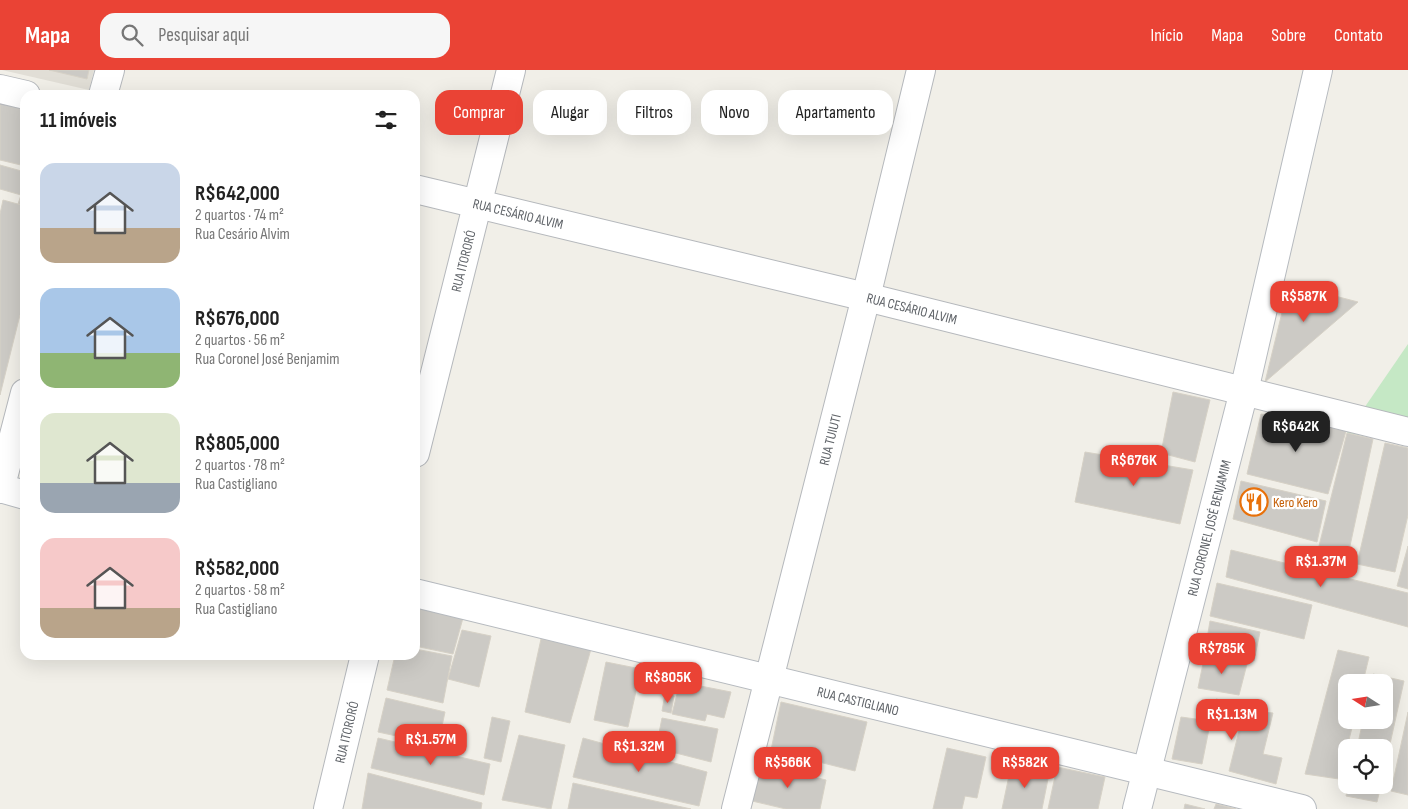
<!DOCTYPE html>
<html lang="pt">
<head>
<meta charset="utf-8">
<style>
  body { margin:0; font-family:"Sofia Sans Condensed",sans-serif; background:#f6f6f6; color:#222; height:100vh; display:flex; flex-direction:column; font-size:19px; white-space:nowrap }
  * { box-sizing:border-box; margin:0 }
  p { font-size:16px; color:#767676 }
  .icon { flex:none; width:28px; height:28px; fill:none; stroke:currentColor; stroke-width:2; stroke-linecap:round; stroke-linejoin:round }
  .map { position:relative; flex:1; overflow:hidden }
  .details { position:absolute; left:20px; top:20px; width:400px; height:570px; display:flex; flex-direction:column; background:#fff; border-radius:15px; box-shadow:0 5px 20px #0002 }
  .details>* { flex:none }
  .hud { position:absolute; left:435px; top:20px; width:475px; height:45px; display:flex; gap:10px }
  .needle { width:32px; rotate:282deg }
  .controls { position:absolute; left:1338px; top:604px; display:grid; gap:10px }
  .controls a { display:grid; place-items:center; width:55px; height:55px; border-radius:10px; background:#fff; box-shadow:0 5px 20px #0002; font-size:25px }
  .price { position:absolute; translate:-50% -42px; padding:0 11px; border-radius:10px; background:#ea4335; color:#fff; font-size:16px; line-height:32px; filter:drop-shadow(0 1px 2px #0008) }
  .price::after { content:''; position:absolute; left:50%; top:30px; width:15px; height:11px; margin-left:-8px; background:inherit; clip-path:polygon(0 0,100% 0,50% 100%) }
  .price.on { background:#222; color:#fff }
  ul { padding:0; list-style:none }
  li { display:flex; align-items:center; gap:15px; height:125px; padding:0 20px }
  li span { display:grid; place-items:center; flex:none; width:140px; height:100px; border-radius:15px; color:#555 }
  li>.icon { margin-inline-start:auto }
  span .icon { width:60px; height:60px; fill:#fffc; stroke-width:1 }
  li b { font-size:21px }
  h2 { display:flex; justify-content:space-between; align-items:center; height:60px; padding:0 20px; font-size:21px }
  .chip { padding:0 18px; border-radius:15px; background:#fff; box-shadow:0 5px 20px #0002; font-size:18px; line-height:45px }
  .chip.on { background:#ea4335; color:#fff }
  header { display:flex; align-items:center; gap:30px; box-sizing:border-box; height:70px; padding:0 25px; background:#ea4335; color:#fff }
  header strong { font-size:24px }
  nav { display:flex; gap:28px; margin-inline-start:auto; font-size:18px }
  .search { width:350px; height:45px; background:#f6f6f6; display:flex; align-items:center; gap:12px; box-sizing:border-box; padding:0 18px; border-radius:15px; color:#767676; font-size:19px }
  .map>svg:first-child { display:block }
  .education { fill:#e1ded6 }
  .green { fill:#c5e8c5 }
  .building { fill:#cccac5; stroke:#d6d1c6 }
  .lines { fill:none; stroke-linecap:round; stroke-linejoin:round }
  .street-casing { stroke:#b5b8bc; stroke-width:30 }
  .secondary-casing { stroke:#b6babf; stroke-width:30 }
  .street { stroke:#fff; stroke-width:28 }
  .secondary { stroke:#fff; stroke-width:28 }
  .labels { text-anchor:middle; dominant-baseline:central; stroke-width:4.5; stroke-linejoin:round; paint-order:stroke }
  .street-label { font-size:14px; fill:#5f6368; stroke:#fff }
  .food-label { font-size:14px; fill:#c56008; stroke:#fff; text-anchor:start }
</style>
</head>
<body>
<header>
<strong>Mapa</strong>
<div class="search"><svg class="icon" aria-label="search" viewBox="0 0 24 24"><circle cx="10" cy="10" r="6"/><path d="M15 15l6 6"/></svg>Pesquisar aqui</div>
<nav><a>Início</a><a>Mapa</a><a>Sobre</a><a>Contato</a></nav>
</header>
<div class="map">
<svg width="1408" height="739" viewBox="0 0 1408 739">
  <rect width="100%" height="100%" fill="#f1efe8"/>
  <path class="education" d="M2 0H94L89 20Z"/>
  <path class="green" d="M1408 274V373L1347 363Z"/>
  <path class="building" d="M49 0H89L87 9Z
    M0 32 25 38V96L0 90Z
    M0 95 25 102V136L18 134 21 125 0 119Z
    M3 130 25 136V246L20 245 0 325V144Z
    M1289 214 1358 232 1265 312Z
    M1173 322 1210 330 1195 392 1161 383Z
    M1261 344 1346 361 1328 424 1247 404Z
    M1347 363 1373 369 1347 490 1317 484Z
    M1385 373 1408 378V445L1395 502 1357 494Z
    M1085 382 1193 400 1180 454 1075 432Z
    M1241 411 1326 431 1317 472 1233 449Z
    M1408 476V519L1397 516Z
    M1231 480 1408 523V557L1226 507Z
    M1217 513 1312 535 1304 569 1210 546Z
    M415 538 463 548 453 584 415 576Z
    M1210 551 1260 562 1254 591 1205 581Z
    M462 560 491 566 479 617 448 609Z
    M541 569 591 579 570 653 525 642Z
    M415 579 452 586 443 633 387 620 395 585H415Z
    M1338 580 1369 587 1363 612H1346V650H1354L1339 709 1305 704Z
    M1205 584 1247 594 1239 625 1198 618Z
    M606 592 641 599 628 657 594 650Z
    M1373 604 1404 611 1384 701V678H1357L1363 650H1384V612H1371Z
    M680 612 731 622 724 648 707 644 705 651 672 644Z
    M665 624 674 626 671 643 662 641Z
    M386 628 445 642 438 675 378 662Z
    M1216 629 1239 634 1238 639 1273 643 1263 684 1282 688 1276 714 1229 701 1241 653H1236L1235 660 1210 654 1202 694 1172 689 1181 647 1210 651Z
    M781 632 867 652 855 701 771 680Z
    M1408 642V725L1391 721Z
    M492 647 510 651 501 692 484 688Z
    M662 648 718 659 711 692 664 680 666 666 659 663Z
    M519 665 565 675 551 739 502 730Z
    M378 668 490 694 484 725 371 698Z
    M583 668 707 702 699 736 573 707Z
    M947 678 986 687 977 728 965 726 962 739H933Z
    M760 694 826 710 820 739H786L752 731Z
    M1011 696 1049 704 1042 739H1002Z
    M1057 697 1105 707 1098 739H1048Z
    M368 703 482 733 481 739H362Z
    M573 713 691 739H568Z
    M1348 715H1381L1377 732 1346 726Z
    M1185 734 1205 739H1184Z
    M1216 734 1236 739H1214Z"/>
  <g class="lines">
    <g class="street-casing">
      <g id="street">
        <path d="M0 19 26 25"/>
        <path d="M103 25 110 0"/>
        <path id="s1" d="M415 119 866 227 1408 362"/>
        <path id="s2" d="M415 383 511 0"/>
        <path d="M0 419 25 323"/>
        <path id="s3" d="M328 739 365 585"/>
        <path id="s4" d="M736 739 866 227 921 0"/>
      </g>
    </g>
    <g class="secondary-casing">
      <g id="secondary">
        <path d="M0 418 25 425"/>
        <path id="s5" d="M415 523 1302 739"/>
        <path id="s6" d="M1137 739 1244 321 1318 0"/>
      </g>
    </g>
    <use href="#street" class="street"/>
    <use href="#secondary" class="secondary"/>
  </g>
  <defs>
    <g id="restaurant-ring" transform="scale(1.4375)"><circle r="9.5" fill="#fff" stroke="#e8710a" stroke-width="1.5"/><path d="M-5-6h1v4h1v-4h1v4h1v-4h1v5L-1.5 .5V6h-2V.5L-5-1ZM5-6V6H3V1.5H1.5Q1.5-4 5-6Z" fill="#e8710a"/></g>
  </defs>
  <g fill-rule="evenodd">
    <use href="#restaurant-ring" x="1254" y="432"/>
  </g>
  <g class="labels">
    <g class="street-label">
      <text stroke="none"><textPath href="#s1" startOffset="106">RUA CESÁRIO ALVIM</textPath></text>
      <text stroke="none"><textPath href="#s2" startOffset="198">RUA ITORORÓ</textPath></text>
      <text stroke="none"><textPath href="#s1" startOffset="511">RUA CESÁRIO ALVIM</textPath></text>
      <text stroke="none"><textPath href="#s4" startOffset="381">RUA TUIUTI</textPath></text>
      <text stroke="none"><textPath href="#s6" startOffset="290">RUA CORONEL JOSÉ BENJAMIM</textPath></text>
      <text stroke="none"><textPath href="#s5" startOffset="456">RUA CASTIGLIANO</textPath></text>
      <text stroke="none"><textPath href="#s3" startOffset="79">RUA ITORORÓ</textPath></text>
    </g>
    <g class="food-label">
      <text x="1273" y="432">Kero Kero</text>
    </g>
  </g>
</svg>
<div class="controls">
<a><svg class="needle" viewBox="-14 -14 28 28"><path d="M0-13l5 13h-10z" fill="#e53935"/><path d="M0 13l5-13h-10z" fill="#767676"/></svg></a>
<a><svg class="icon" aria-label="locate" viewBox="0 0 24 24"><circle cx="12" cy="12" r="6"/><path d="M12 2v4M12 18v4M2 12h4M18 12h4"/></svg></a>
</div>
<b class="price" style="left:1304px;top:253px">R$587K</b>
<b class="price on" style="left:1296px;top:383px">R$642K</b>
<b class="price" style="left:1134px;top:417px">R$676K</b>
<b class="price" style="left:1321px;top:518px">R$1.37M</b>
<b class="price" style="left:1222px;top:605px">R$785K</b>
<b class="price" style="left:668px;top:634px">R$805K</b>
<b class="price" style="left:1232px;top:671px">R$1.13M</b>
<b class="price" style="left:431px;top:696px">R$1.57M</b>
<b class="price" style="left:639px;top:703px">R$1.32M</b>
<b class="price" style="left:788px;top:719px">R$566K</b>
<b class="price" style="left:1025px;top:719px">R$582K</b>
<div class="hud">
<a class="chip on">Comprar</a>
<a class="chip">Alugar</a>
<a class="chip">Filtros</a>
<a class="chip">Novo</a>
<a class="chip">Apartamento</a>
</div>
<section class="details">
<h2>11 imóveis<svg class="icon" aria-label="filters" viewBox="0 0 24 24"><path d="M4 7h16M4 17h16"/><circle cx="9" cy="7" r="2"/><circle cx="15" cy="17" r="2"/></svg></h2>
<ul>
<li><span style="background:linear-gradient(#c9d6e8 65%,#b9a48a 0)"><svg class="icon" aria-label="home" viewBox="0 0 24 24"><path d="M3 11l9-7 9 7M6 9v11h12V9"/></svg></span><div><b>R$642,000</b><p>2 quartos · 74 m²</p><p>Rua Cesário Alvim</p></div></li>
<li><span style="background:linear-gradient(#a9c7e8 65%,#8fb573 0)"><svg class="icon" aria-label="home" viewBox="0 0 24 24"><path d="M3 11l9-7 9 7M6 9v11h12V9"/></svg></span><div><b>R$676,000</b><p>2 quartos · 56 m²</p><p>Rua Coronel José Benjamim</p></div></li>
<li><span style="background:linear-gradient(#dfe7d0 70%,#9aa5b1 0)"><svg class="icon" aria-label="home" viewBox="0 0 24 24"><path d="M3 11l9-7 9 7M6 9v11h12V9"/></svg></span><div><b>R$805,000</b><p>2 quartos · 78 m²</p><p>Rua Castigliano</p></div></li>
<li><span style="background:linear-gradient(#f6c9c9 70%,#b9a48a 0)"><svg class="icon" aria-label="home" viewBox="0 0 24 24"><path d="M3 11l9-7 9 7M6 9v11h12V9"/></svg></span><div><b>R$582,000</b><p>2 quartos · 58 m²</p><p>Rua Castigliano</p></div></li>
</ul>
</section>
</div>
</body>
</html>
